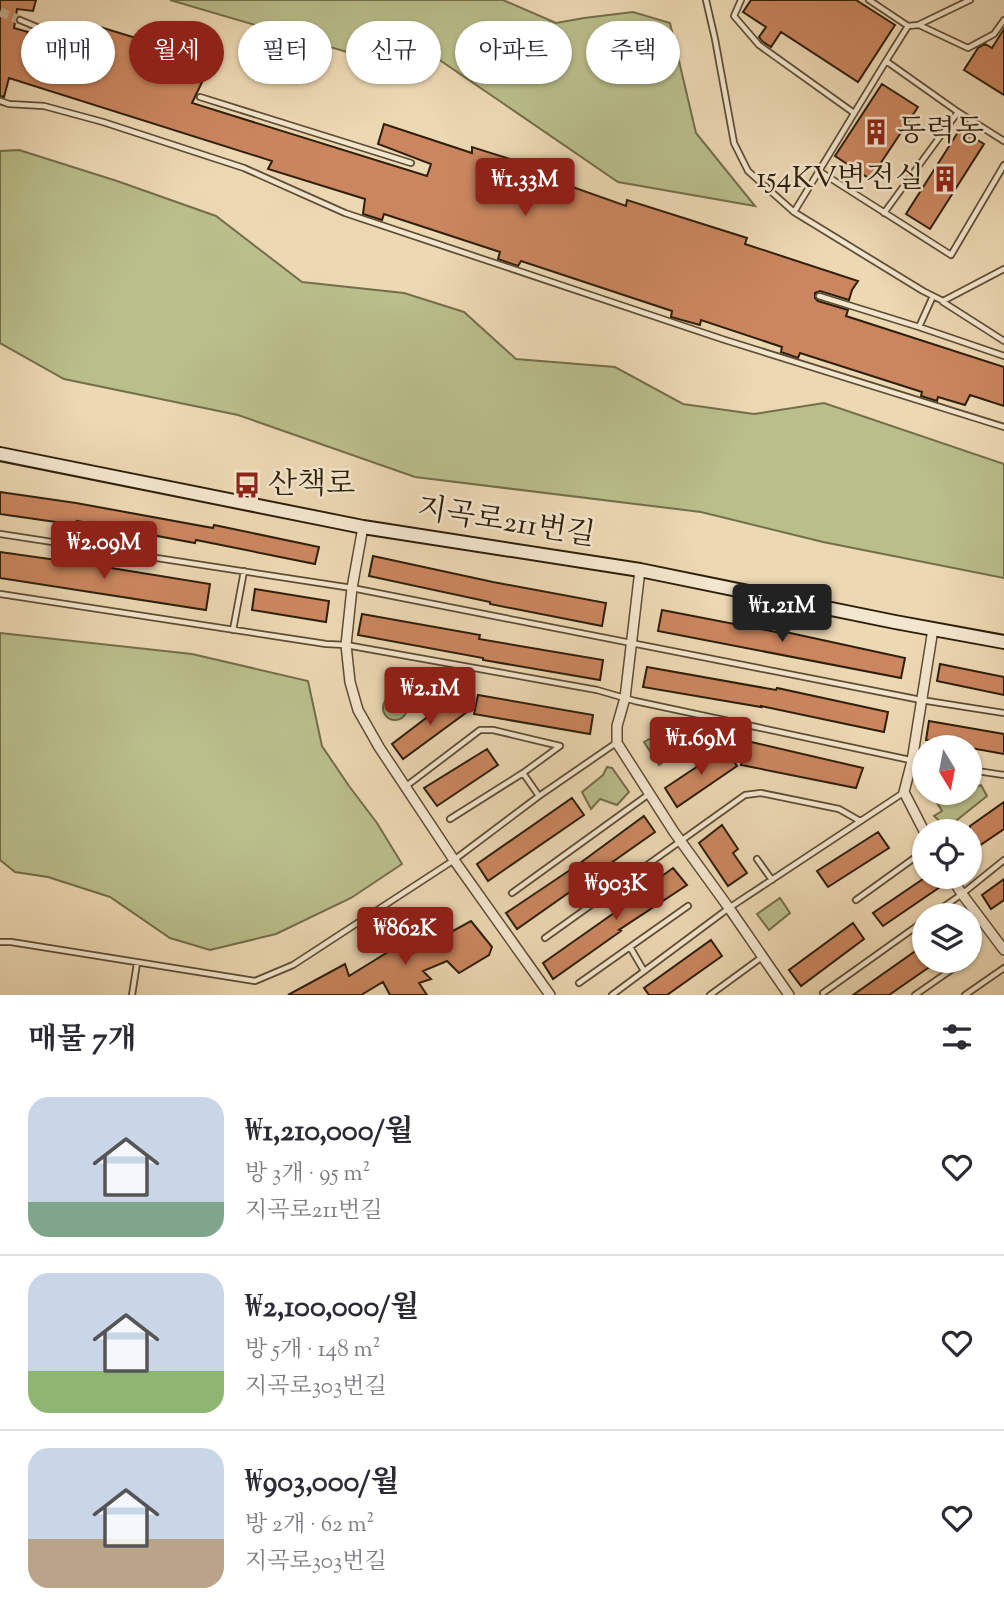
<!DOCTYPE html>
<html lang="ko">
<head>
<meta charset="utf-8">
<style>
  body { margin:0; font-family:"Sorts Mill Goudy","Noto Serif KR",serif; background:#f2f2f3; color:#2b2b33; height:100vh; display:flex; flex-direction:column; font-size:26px; white-space:nowrap }
  * { box-sizing:border-box; margin:0 }
  p { font-size:23px; color:#7c7c81 }
  .icon { flex:none; width:38px; height:38px; fill:none; stroke:currentColor; stroke-width:2; stroke-linecap:round; stroke-linejoin:round }
  .map { position:relative; height:995px; overflow:hidden }
  .drawer { display:flex; flex-direction:column; background:#fff; flex:1 }
  .drawer>* { flex:none }
  .hud { position:absolute; left:21px; top:21px; width:962px; height:63px; display:flex; gap:14px }
  .needle { width:46px; rotate:170deg }
  .fabs { position:absolute; left:912px; top:735px; display:grid; gap:14px }
  .fabs a { display:grid; place-items:center; width:70px; height:70px; border-radius:50%; background:#fff; box-shadow:0 2px 5px #0004; font-size:35px }
  .price { position:absolute; translate:-50% -60px; padding:0 16px; border-radius:7px; background:#8f2418; color:#fff; font-size:23px; line-height:46px; filter:drop-shadow(0 2px 4px #0008) }
  .price::after { content:''; position:absolute; left:50%; top:42px; width:21px; height:16px; margin-left:-10px; background:inherit; clip-path:polygon(0 0,100% 0,50% 100%) }
  .price.current { background:#222; color:#fff }
  ul { padding:0; list-style:none }
  li { display:flex; align-items:center; gap:21px; height:175px; padding:0 28px }
  li+li { border-top:2px solid #e1e1e2 }
  li span { display:grid; place-items:center; flex:none; width:196px; height:140px; border-radius:21px; color:#555 }
  li>.icon { margin-inline-start:auto }
  span .icon { width:84px; height:84px; fill:#fffc; stroke-width:1 }
  li b { font-size:30px }
  h2 { display:flex; justify-content:space-between; align-items:center; height:84px; padding:0 28px; font-size:30px }
  .tag { padding:0 24px; border-radius:32px; background:#fff; box-shadow:0 2px 5px #0004; font-size:24px; line-height:63px }
  .tag.current { background:#8f2418; color:#fff }
  .map>svg:first-child { display:block }
  .green { fill:#b9be8b; stroke:#746e4a; stroke-width:2 }
  .building { fill:#cb865f; stroke:#2e1f0a; stroke-width:2 }
  .lines { fill:none; stroke-linecap:round; stroke-linejoin:round }
  .street-tunnel { stroke:#c6b391; stroke-width:9; stroke-dasharray:9 4.5; stroke-linecap:butt }
  .lane-casing { stroke:#5e4d34; stroke-width:8 }
  .street-casing { stroke:#5e4d34; stroke-width:12 }
  .secondary-casing { stroke:#2e1f0a; stroke-width:16 }
  .lane { stroke:#f3e6ce; stroke-width:4.5 }
  .street { stroke:#f3e6ce; stroke-width:9 }
  .secondary { stroke:#f3e6ce; stroke-width:12 }
  .labels { text-anchor:middle; dominant-baseline:central; stroke-width:5; stroke-linejoin:round; paint-order:stroke }
  .poi-label { font-size:30px; fill:#2e1f0a; stroke:#f3e6ce; text-anchor:start }
  .street-label { font-size:30px; fill:#2e1f0a; stroke:#f3e6ce }
</style>
</head>
<body>
<div class="map">
<svg width="1004" height="995" viewBox="0 0 1004 995">
  <rect width="100%" height="100%" fill="#ecd8b3"/>
  <filter id="stains"><feTurbulence type="fractalNoise" baseFrequency=".00286" numOctaves="4"/><feColorMatrix values="0 0 0 0 .2 0 0 0 0 .09 0 0 0 0 .02 0 0 0 .5 -.17"/></filter>
  <radialGradient id="worn" r=".72"><stop offset=".6" stop-color="#630" stop-opacity="0"/><stop offset="1" stop-color="#630" stop-opacity=".3"/></radialGradient>
  <path class="green" d="M170 0H503L556 23 584 18 633 12 670 23 696 133 755 206 618 182 422 48 364 57Z
    M19 150 117 181 216 216 302 282 404 293 464 312 516 359 615 367 683 404 754 414 824 403 1004 464V578L823 542 701 512 415 477 238 415 64 379 0 343V151Z
    M0 633 192 654 308 681 322 746 349 786 377 823 402 864 351 898 276 934 210 950 170 938 110 897 48 877 15 872 0 860Z
    M383 708a12 12 0 1 1 24 0a12 12 0 1 1-24 0Z
    M671 727 684 746 659 765 644 742Z
    M607 767 612 768 629 792 617 805 600 799 591 809 582 792 603 775Z
    M981 785 987 796 947 828 934 816 942 811 931 793H955L957 795 962 793H970V790Z
    M780 898 790 913 769 930 757 914Z"/>
  <path class="building" d="M0 0H36L33 11 17 9 14 28 28 32 24 47 88 70 92 55 97 51 93 44 100 27 211 61 205 80H203L192 103 427 176 431 164 378 144 384 124 472 153V147L551 172 547 178 626 206 627 200 747 238 745 244 858 281 852 290 849 300 820 291 815 293V298L818 301 848 310 846 316 1004 367V406L970 395 965 405 938 397 937 401 921 396 922 392 800 353 798 358 781 352 782 347 701 320 700 325 671 317 672 311 521 261 518 266 498 259 500 252 384 214 382 220 363 214 365 199 268 169 272 161 9 78 4 97 0 96Z
    M751 0H856L895 25 858 82 781 32 771 47 762 41 759 37 766 27 743 12Z
    M1004 29V95L964 70 978 48 985 44 992 48Z
    M882 84 918 107 870 179 835 156Z
    M960 129 984 144 930 229 906 214Z
    M0 492 76 503 213 528 214 525 319 547 315 564 196 540 195 543 77 521V525L0 514Z
    M0 552 99 566 210 584 206 610 0 578Z
    M373 556 493 582 606 603 602 626 490 604V602L369 576Z
    M255 589 329 601 326 622 252 610Z
    M662 610 781 633V631L905 658 901 678 658 631Z
    M362 614 480 635 479 639 603 660 600 680 483 660V658L358 635Z
    M940 664 1004 677V695L937 681Z
    M647 667 776 690 777 688 888 712 884 732 761 706V707L643 687Z
    M478 695 593 715 590 734 474 714Z
    M455 696 467 712 403 759 392 744Z
    M929 721 1004 734V754L926 740Z
    M747 741 863 768 856 788 741 765Z
    M725 748 737 766 677 807 665 788Z
    M487 749 498 765 437 806 424 788Z
    M572 798 584 815 488 881 477 864Z
    M1004 802V829L970 852V826Z
    M644 816 655 832 517 929 506 913 576 866Z
    M722 825 738 849 733 853 747 873 728 886 699 843Z
    M878 832 889 848 828 887 817 871Z
    M673 868 687 885 619 930 621 931 553 979 543 963 614 913 613 911Z
    M926 877H932L940 887 883 926 873 913Z
    M1004 879V900L991 909 982 895Z
    M471 921 492 947 489 955 459 973 447 961 423 971 431 979 419 983 427 995H390L383 982 361 995H288L345 964 349 976 401 944 407 956Z
    M853 923 864 939 801 986 789 970Z
    M711 940 722 956 667 995H649L644 988Z
    M924 945V961H938L889 995H853Z"/>
  <g class="lines">
    <path class="street-tunnel" d="M0 12 20 20"/>
    <g class="lane-casing">
      <path id="lane" d="M706 0 715 39 734 143 748 171 794 212 923 291 943 301 1004 269
        M741 0 734 16 759 45 854 113
        M869 0 908 26 918 25 970 0
        M20 20 92 50
        M919 25 968 48 994 34 1004 20
        M886 61 958 112 1004 141
        M200 97 411 163
        M0 101 9 104 44 106 103 122 244 168 345 213 725 340 1004 427
        M819 171 951 255 1004 165
        M794 212 886 61 908 26
        M884 213 958 112
        M819 296 919 327
        M933 296 919 327 1004 356
        M943 302 1004 341
        M0 534 352 588 921 700 1004 713
        M0 594 326 644 346 645 597 690 635 701 924 763
        M233 630 244 571
        M970 770 1004 775
        M405 787 480 730H493L560 746 523 773
        M450 819 523 773 539 796
        M757 859 772 880
        M512 893 649 794
        M856 900 924 851
        M932 915 962 894 1004 860
        M545 938 745 795 761 793 839 809 860 821
        M0 942H11L255 981 293 965 454 860 539 796 616 743
        M630 947 644 971
        M579 983 688 906
        M823 993 924 921
        M132 995 137 963
        M612 995 729 908 903 793
        M710 995 762 957
        M915 995 964 961
        M965 995 1004 968"/>
    </g>
    <g class="street-casing">
      <path id="street" d="M363 527 352 588 346 645 350 682 358 710 379 747 454 860 550 995
        M640 570 625 698 617 726V743L674 832 729 908 789 995
        M924 831 904 792 912 761 933 629
        M951 877 962 894 1004 950"/>
    </g>
    <g class="secondary-casing">
      <path id="secondary" d="M0 454 363 527 640 570 895 622 1004 642"/>
    </g>
    <use href="#lane" class="lane"/>
    <use href="#street" class="street"/>
    <use href="#secondary" class="secondary"/>
  </g>
  <defs>
    <g id="building-bare" transform="scale(2.1)"><path d="M-4-6H4V6H1V3H-1V6H-4ZM-2.5-4.3h1.7v1.8h-1.7ZM.8-4.3h1.7v1.8H.8ZM-2.5-1h1.7V.8h-1.7ZM.8-1h1.7V.8H.8Z" fill="#8f2418" stroke="#f3e6ce" stroke-width="2.5" paint-order="stroke"/></g>
    <g id="bus-bare" transform="scale(2.1)"><path d="M-5-6H5V4H4V6H2V4H-2V6H-4V4H-5ZM-3.5-4V0h7V-4ZM-3.5 1.2v1.5H-2V1.2ZM2 1.2v1.5H3.5V1.2Z" fill="#8f2418" stroke="#f3e6ce" stroke-width="2.5" paint-order="stroke"/></g>
  </defs>
  <g fill-rule="evenodd">
    <use href="#building-bare" x="876" y="132"/>
    <use href="#building-bare" x="945" y="179"/>
    <use href="#bus-bare" x="247" y="485"/>
  </g>
  <g class="labels">
    <g class="poi-label">
      <text x="897" y="132">동력동</text>
      <text x="924" y="179" text-anchor="end">154KV변전실</text>
      <text x="268" y="485">산책로</text>
    </g>
    <g class="street-label">
      <text transform="translate(506 523) rotate(9)">지곡로211번길</text>
    </g>
  </g>
  <rect width="100%" height="100%" filter="url(#stains)"/>
  <rect width="100%" height="100%" fill="url(#worn)"/>
</svg>
<div class="fabs">
<a><svg class="needle" viewBox="-14 -14 28 28"><path d="M0-13l5 13h-10z" fill="#e53935"/><path d="M0 13l5-13h-10z" fill="#7c7c81"/></svg></a>
<a><svg class="icon" aria-label="locate" viewBox="0 0 24 24"><circle cx="12" cy="12" r="6"/><path d="M12 2v4M12 18v4M2 12h4M18 12h4"/></svg></a>
<a><svg class="icon" aria-label="layers" viewBox="0 0 24 24"><path d="M12 4l9 5-9 5-9-5zM3 14l9 5 9-5"/></svg></a>
</div>
<b class="price" style="left:525px;top:218px">₩1.33M</b>
<b class="price" style="left:104px;top:581px">₩2.09M</b>
<b class="price current" style="left:782px;top:644px">₩1.21M</b>
<b class="price" style="left:430px;top:727px">₩2.1M</b>
<b class="price" style="left:701px;top:777px">₩1.69M</b>
<b class="price" style="left:616px;top:922px">₩903K</b>
<b class="price" style="left:405px;top:967px">₩862K</b>
<div class="hud">
<a class="tag">매매</a>
<a class="tag current">월세</a>
<a class="tag">필터</a>
<a class="tag">신규</a>
<a class="tag">아파트</a>
<a class="tag">주택</a>
</div>
</div>
<section class="drawer">
<h2>매물 7개<svg class="icon" aria-label="filters" viewBox="0 0 24 24"><path d="M4 7h16M4 17h16"/><circle cx="9" cy="7" r="2"/><circle cx="15" cy="17" r="2"/></svg></h2>
<ul>
<li><span style="background:linear-gradient(#c9d6e8 75%,#7fa58c 0)"><svg class="icon" aria-label="home" viewBox="0 0 24 24"><path d="M3 11l9-7 9 7M6 9v11h12V9"/></svg></span><div><b>₩1,210,000/월</b><p>방 3개 · 95 m²</p><p>지곡로211번길</p></div><svg class="icon" aria-label="heart" viewBox="0 0 24 24"><path d="M12 20l-8-8c-3-5 5-10 8-4 3-6 11-1 8 4z"/></svg></li>
<li><span style="background:linear-gradient(#c9d6e8 70%,#8fb573 0)"><svg class="icon" aria-label="home" viewBox="0 0 24 24"><path d="M3 11l9-7 9 7M6 9v11h12V9"/></svg></span><div><b>₩2,100,000/월</b><p>방 5개 · 148 m²</p><p>지곡로303번길</p></div><svg class="icon" aria-label="heart" viewBox="0 0 24 24"><path d="M12 20l-8-8c-3-5 5-10 8-4 3-6 11-1 8 4z"/></svg></li>
<li><span style="background:linear-gradient(#c9d6e8 65%,#b9a48a 0)"><svg class="icon" aria-label="home" viewBox="0 0 24 24"><path d="M3 11l9-7 9 7M6 9v11h12V9"/></svg></span><div><b>₩903,000/월</b><p>방 2개 · 62 m²</p><p>지곡로303번길</p></div><svg class="icon" aria-label="heart" viewBox="0 0 24 24"><path d="M12 20l-8-8c-3-5 5-10 8-4 3-6 11-1 8 4z"/></svg></li>
</ul>
</section>
</body>
</html>
